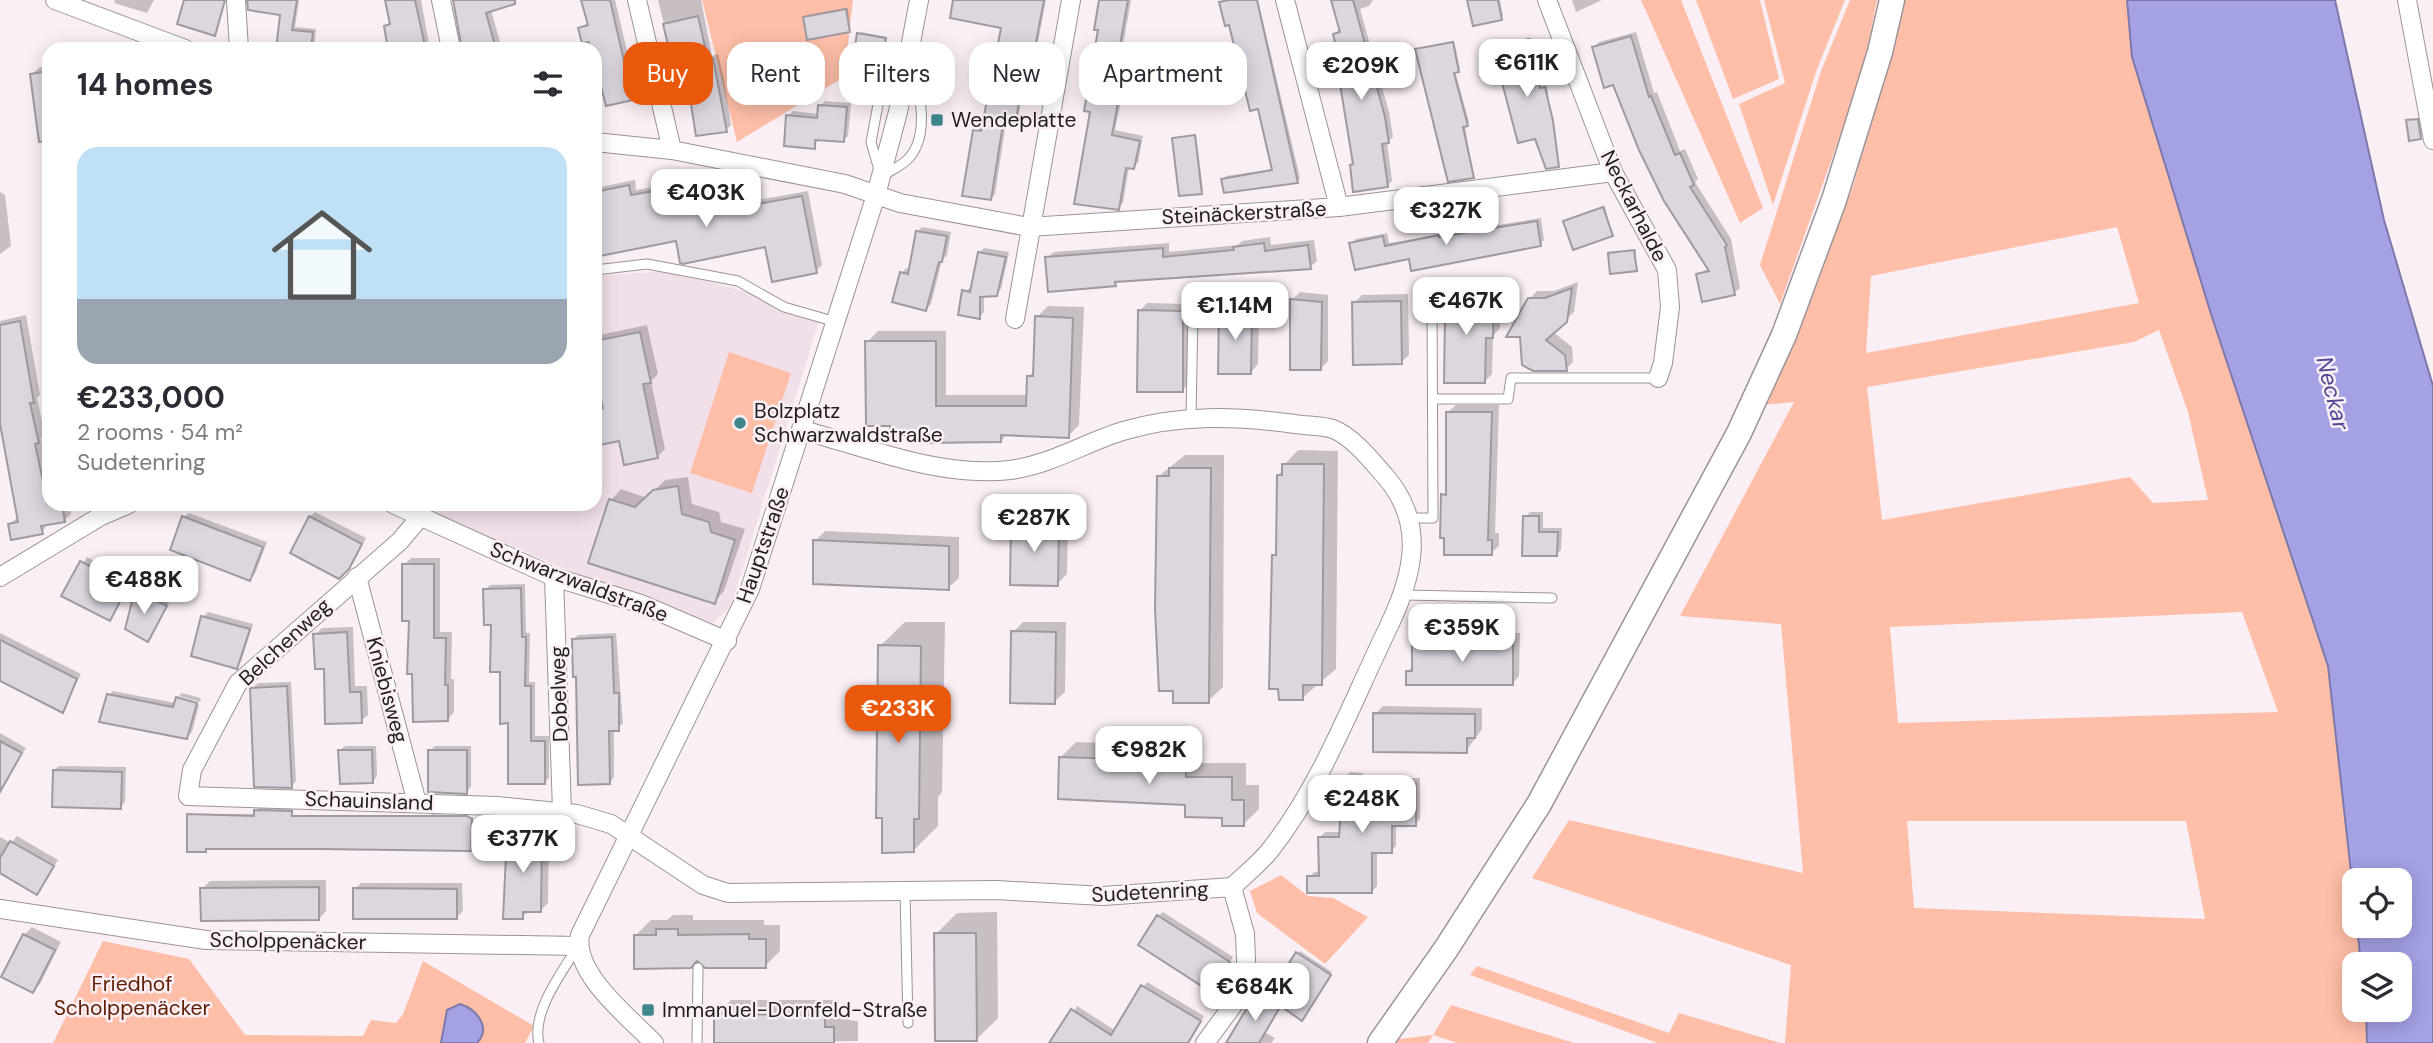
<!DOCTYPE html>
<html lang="en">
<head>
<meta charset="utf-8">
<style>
  body { margin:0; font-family:"DM Sans",sans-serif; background:#f7f7f7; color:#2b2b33; height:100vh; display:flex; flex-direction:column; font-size:26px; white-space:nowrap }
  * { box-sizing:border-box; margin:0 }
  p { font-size:23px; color:#7c7c81 }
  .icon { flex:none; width:38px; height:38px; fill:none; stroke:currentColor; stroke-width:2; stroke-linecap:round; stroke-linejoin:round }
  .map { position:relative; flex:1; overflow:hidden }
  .details { position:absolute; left:42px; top:42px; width:560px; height:469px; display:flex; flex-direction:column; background:#fff; border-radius:21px; box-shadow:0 4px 18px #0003 }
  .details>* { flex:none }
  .top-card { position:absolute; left:623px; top:42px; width:665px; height:63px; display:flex; gap:14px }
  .fabs { position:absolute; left:2342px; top:868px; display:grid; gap:14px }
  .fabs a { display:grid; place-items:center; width:70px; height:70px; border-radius:14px; background:#fff; box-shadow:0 4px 18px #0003; font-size:35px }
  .price { position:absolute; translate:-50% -60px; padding:0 16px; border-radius:14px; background:#fff; color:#222; font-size:23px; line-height:46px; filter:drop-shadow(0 2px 4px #0008) }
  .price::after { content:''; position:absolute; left:50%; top:42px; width:21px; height:16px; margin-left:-10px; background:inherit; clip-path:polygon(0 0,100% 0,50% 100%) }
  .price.selected { background:#ea580c; color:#fff }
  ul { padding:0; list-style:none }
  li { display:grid; align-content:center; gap:14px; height:371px; padding:0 35px }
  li+li { border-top:2px solid #e1e1e2 }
  li span { display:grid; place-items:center; height:217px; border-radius:21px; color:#555 }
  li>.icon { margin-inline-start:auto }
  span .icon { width:126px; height:126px; fill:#fffc; stroke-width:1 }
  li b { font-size:30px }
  h2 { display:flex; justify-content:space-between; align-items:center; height:84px; padding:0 35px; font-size:30px }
  .chip { padding:0 24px; border-radius:21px; background:#fff; box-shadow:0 4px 18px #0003; font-size:24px; line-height:63px }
  .chip.selected { background:#ea580c; color:#fff }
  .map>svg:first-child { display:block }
  .built { fill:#f1dfe9 }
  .green { fill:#febea7; fill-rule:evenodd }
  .water { fill:#a4a1e5; stroke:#7d79aa; stroke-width:2 }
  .shadow { fill:#0003 }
  .building { fill:#dcd6df; stroke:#9f99a2; stroke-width:2 }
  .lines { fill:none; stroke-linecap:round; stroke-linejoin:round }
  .lane-casing { stroke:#9c9398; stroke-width:11 }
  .street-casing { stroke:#9c9398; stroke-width:20 }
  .secondary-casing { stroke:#9c9398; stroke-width:27 }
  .lane { stroke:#fff; stroke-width:9 }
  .street { stroke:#fff; stroke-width:18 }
  .secondary { stroke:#fff; stroke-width:24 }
  .poi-dot { fill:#3f878b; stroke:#faeff5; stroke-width:2.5 }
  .labels { text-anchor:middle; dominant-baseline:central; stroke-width:5; stroke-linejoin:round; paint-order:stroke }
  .poi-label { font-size:21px; fill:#211d1f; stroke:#faeff5; text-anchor:start }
  .street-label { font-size:21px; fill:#211d1f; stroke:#faeff5 }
  .park-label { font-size:21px; fill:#5e1d00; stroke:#faeff5 }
  .water-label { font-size:23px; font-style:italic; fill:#514697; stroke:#faeff5 }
</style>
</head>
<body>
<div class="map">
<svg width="2433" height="1043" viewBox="0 0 2433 1043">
  <rect width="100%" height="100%" fill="#faeff5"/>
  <path class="built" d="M668 271 743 291 819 321 731 606 713 623 579 575 431 511 434 504H595V276Z"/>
  <path class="green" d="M702 0H853L844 77 737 142Z
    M1641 0H1681L1763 208 1740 223Z
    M1696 0H1760L1779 79 1733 99Z
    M1764 0H1845L1817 69 1773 205 1739 104 1785 83Z
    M1850 0H1877L1863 71 1780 304 1760 265 1821 71Z
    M1902 0H2127L2132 57 2211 314 2328 666 2354 899V926H2357L2361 964H2354V1010H2366L2367 1043H1785L1791 965 1532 878 1569 820 1803 873 1781 624 1680 616 1794 402 1762 405 1853 187ZM2117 227 2139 303 1866 353 1871 276ZM2159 330 2188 412 2208 500 2153 503 2130 477 1882 520 1867 387 2134 342ZM2242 612 2278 712 1898 723 1890 627ZM2186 821 2205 919 1914 908 1907 821Z
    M729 352 791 373 752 493 690 473Z
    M1281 875 1308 896 1333 898 1368 917 1325 964 1257 913 1250 891Z
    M103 941 189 959 245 1035 363 1036 371 1020 396 1023 403 1014 423 961 534 1026 525 1043H53Z
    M1477 966 1669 1033 1679 1013 1781 1043H1658L1470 975Z
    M1451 1005 1574 1043H1458L1433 1035 1428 1043H1364L1433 1035Z"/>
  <path class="water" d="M2127 0H2335L2384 220 2433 386V1043H2367L2366 1010H2399V964H2361L2357 926H2399V880H2354V899L2328 666 2211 314 2132 57Z
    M460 1004C476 1009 492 1027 477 1043H441L447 1010Z"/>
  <path class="shadow" d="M115 0H154L147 13 114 3Z
    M265 0H299L295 27 316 29 314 49H278L282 13Z
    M387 0H421L430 49H389L386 26 391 20Z
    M454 0H501L491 10 502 49H465Z
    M583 0H615L637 93 632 98 595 56 591 40 580 28 589 22Z
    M658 0H701L712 56 718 54 724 79 731 125 726 130 690 90 681 93Z
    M955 0H1046L1031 78 1024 82 1018 120 1014 124 1006 123 995 194 991 199 974 131 983 127 1003 26Z
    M1101 0H1131L1116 86 1124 87 1115 130 1143 136 1138 163 1129 167 1123 203 1118 208 1092 111Z
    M1224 0H1258L1300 178 1298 181 1225 191 1223 179 1226 176 1273 169 1259 107 1221 3Z
    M1333 0H1373L1369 6 1360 9 1389 112 1393 137 1387 142 1392 181 1387 186 1352 165 1355 162 1341 85 1346 80 1335 34 1340 28Z
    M1468 0H1500L1503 16 1501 18Z
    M1572 0H1602L1576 12Z
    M848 8 850 30 805 17 807 15Z
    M861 32 887 37 880 62 859 34Z
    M1636 32 1654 93 1657 92 1680 151 1685 149 1698 179 1695 182 1731 239 1740 288 1734 293 1697 275 1709 268 1594 48 1599 42Z
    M1531 38 1541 87 1547 86 1558 165 1536 136 1496 48Z
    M1454 41 1460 69 1455 71 1469 122 1465 125 1473 177 1417 50Z
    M1189 47 1195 93 1191 97 1164 54 1168 49Z
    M49 65V162H48L32 74 40 67Z
    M825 101 851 103 848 136 843 140 819 138 814 147 788 116 793 111 819 114 820 106Z
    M2419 118 2422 136 2420 137 2408 121Z
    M1196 134 1203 190 1201 192 1174 139Z
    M635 180 636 190 671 184 675 205 745 192 747 202 808 191 822 265 816 271 767 245 677 239 595 255V188Z
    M0 192 5 195 11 246 0 254Z
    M1605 206 1612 235 1565 221 1567 219Z
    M1541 218 1544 240 1540 244 1410 257 1351 243 1356 239 1387 233 1389 243Z
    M922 227 951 232 947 255 942 260 931 304 926 309 902 273 906 268 911 270 917 232Z
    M1270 237 1271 245 1314 240 1317 261 1310 267 1119 280 1115 284 1047 258 1054 252 1169 243V252L1238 245 1242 241Z
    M984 248 1009 252 1001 289 996 294 984 295V312L979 317 964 291 973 287 979 253Z
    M1636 249V269L1610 254 1612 252Z
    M1578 282 1574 312 1553 332 1572 347 1573 362 1566 369H1533L1529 299 1537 291H1554Z
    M1448 289H1501L1500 328 1493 336 1492 374 1484 382 1440 297Z
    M1300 292 1328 295V361L1320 369 1292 300Z
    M1408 294 1409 355 1401 362 1354 303 1362 295Z
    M1228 302H1259L1258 364 1251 372 1220 309Z
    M1147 303 1190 304 1189 383 1182 391 1140 311Z
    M1048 306 1084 307 1079 425 1068 436 1008 433 1001 441 925 434 891 424 867 342 878 331H946V395H1028L1029 376 1035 371 1037 317Z
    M26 315 40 395 37 398 45 435 41 439 49 475V504H90L70 510 71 514 64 520 48 523 42 533 9 524 19 517 0 404V321Z
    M647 325 658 374 651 381 665 449 658 456 620 439 595 444V405L604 403 595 374V336Z
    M1456 405H1499L1495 533H1499V546L1491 553 1443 495 1448 490V412Z
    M1298 450 1338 451 1336 669 1302 698 1273 556 1278 551 1279 476 1284 465Z
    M1185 455H1224L1223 687 1208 701 1159 476Z
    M688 477 692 504 719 512 721 522 745 529 724 591 714 602 611 500 621 489 647 498 665 480Z
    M315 512 366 538 354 562 339 577 310 517Z
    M1530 512H1543V528H1562L1561 550 1556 554 1525 517Z
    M189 513 267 542 255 574 250 579 184 517Z
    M1023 513 1068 514 1067 574 1057 584 1013 523Z
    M825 531 959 537V578L948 588 815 541Z
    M87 557 131 581 109 619 64 596Z
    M411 558H440V632H452L451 679H454V712L448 719 410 619 404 565Z
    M525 584 526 633H530L529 682H535V736H549V778L544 783 510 722 485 590 490 585Z
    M142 586 170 601 148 639 127 628 137 591Z
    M208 612 253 624 241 662 237 667 203 617Z
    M905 622H945L942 792 938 797V826L913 851 880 646Z
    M1023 622H1066L1065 692 1054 702 1013 632Z
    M353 627 355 686H367L368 715 361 721 326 667 315 635 322 628Z
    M1422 632H1437V641H1462L1470 632 1520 633 1519 676 1512 684 1408 671 1414 665V640Z
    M0 633 81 674 62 711 0 679Z
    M616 633 623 724 614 729V777L610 782 578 675 573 640 578 635Z
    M291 682 296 781 291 786 256 785 253 688 258 683Z
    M113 691 176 703 178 697 199 705 192 732 187 737 109 695Z
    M182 693 201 698 200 702 179 696Z
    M1383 706 1482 708V729L1466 751 1375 714Z
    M0 733 26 748 2 786 0 785Z
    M1076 742 1201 747 1200 763H1246V785H1259V809L1243 825 1061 757Z
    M345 746H376L377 776 373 781 340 750Z
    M435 746H471V787L466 792 430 751Z
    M59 766 126 767 125 802 120 807 54 770Z
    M1350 772 1363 773 1362 778H1420V819L1415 824H1396V846L1391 851H1377V886L1372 891 1309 877 1314 872H1320V837L1325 832H1341L1344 778Z
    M258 808 293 809V815L430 817 432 814 473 817 472 847 208 848 206 851 189 814H256Z
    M516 827H549L548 903 540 911H529L522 917 509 835Z
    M17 836 58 860 37 893 0 871V837L11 843Z
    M326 880V911L319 919 202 889 210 881Z
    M361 883H462L463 911 456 918 355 889Z
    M997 912 998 1018 977 1039 936 934 957 913Z
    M1163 912 1233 957 1215 985 1158 916Z
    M673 915H693V920H764V925H780V951L765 966 698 959 635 936 651 920H667Z
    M32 927 61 942 40 984 33 991 24 935Z
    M1300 951 1332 972 1304 1017 1281 1004 1264 1032 1275 1038 1271 1043H1227L1250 1008 1255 1011 1266 995 1277 1002 1298 970 1290 965Z
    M1147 982 1204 1016 1188 1043H1056L1077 1006 1116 1031Z
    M731 1000H839V1013H848V1020L858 1021V1041L716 1043V1015Z"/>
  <path class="building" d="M184 0H225L215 36 177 24Z
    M247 0H297L292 30 313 32 311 49H276L280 15 248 10Z
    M385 0H415L425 46 388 49 384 26 390 24Z
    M453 0H515V4L486 13 496 49H462Z
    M581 0H610L633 100 606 106 595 63V49H591L589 42 582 43 578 28 588 25Z
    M953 0H1044L1028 85 1022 84 1015 126 1003 124 991 200 962 196 973 130 981 131 1001 28 950 18Z
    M1099 0H1128L1112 90 1120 92 1112 135 1140 141 1134 169 1126 168 1119 210 1074 204 1090 112 1084 111 1098 30H1094Z
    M1229 0H1257L1298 183 1224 193 1221 179 1272 170 1258 109 1250 111 1229 25 1225 26 1219 2Z
    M1331 0H1353L1385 117 1389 143 1382 144 1388 187 1353 192 1350 165 1353 164 1340 84 1345 83 1333 34 1340 32Z
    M1467 0H1498L1502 20 1473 26Z
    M846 9 850 32 807 40 803 17Z
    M698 16 708 60 713 58 727 132 696 136 689 92 680 95 663 24Z
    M857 33 886 38 881 64 853 59Z
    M1631 36 1649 97 1651 96 1675 155 1680 153 1694 185 1690 187 1727 245 1725 247 1735 295 1702 302 1696 274 1709 271 1664 201 1639 150 1613 85 1604 88 1592 47Z
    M1529 39 1540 88 1545 87 1553 121 1559 167 1546 169 1535 139 1518 143 1500 75 1494 47Z
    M1453 42 1459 72 1454 73 1468 126 1463 127 1474 178 1448 182 1415 49Z
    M1185 51 1191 99 1167 101 1162 54Z
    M49 71V141L39 142 30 74Z
    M818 105 847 107 844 142 815 140V149L784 146 786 115 817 118Z
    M2418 119 2421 139 2409 141 2406 120Z
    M1195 135 1202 194 1179 196 1172 138Z
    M629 185 631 195 665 189 670 211 739 197 741 207 802 196 817 273 772 282 765 247 683 264 680 263 676 241 595 257V192Z
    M1603 207 1613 236 1573 250 1563 221Z
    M1537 221 1541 246 1411 271 1409 259 1355 270 1349 243 1383 236 1385 246 1439 235V237Z
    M916 231 947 236 942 262H939L926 311 892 302 900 272 908 274Z
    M1264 243 1265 251 1308 245 1311 269 1115 282 1116 286 1048 292 1045 257 1163 248V257L1234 250 1233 247Z
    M1634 250 1637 271 1610 274 1608 253Z
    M978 252 1006 257 997 296 980 297V319L958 315 962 290 970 292Z
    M1572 288 1567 322 1546 340 1565 355 1567 371H1533L1522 365 1520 337H1506L1528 298H1545Z
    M1438 296H1494L1493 338H1486L1485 383H1444L1445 312H1439Z
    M1290 299 1322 302 1321 370H1290Z
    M1401 301 1402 364 1353 365 1352 302Z
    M1219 309H1252L1251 374H1218Z
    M1138 310 1183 311V392H1137Z
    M1035 316 1073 318 1069 438 1001 435V442L923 443V436L890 435V426H866L865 341H936V406H1026L1027 376H1033Z
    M20 321 34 403H30L39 443 35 444 48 504H62L65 522 41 526 43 534 11 540 8 524 18 522 0 424V325Z
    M640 332 651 383 643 384 658 458 624 465 619 441 595 446V410L603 408 595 376V341Z
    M1446 412H1492L1488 540H1492V555H1444V538H1440L1441 494 1446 495Z
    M1282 464H1324L1322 685H1303V700H1279L1278 689H1269L1272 555H1276L1277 475H1282Z
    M1169 468H1211L1209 703H1173V691H1159L1155 609 1157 476H1169Z
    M678 486 682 514 709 522 711 532 735 540 715 604 588 563 609 499 635 507 653 490Z
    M182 516 263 547 250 581 170 550Z
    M309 516 362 544 349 569 339 579 290 553Z
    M1523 516H1539V532H1558L1557 556H1522Z
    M1011 522 1059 523 1058 586 1010 585Z
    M813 540 949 546V590L813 584Z
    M80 561 128 586 110 621 61 596Z
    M402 564H434V638H446L445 685H448V721L413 722 412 674H407L409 621H402Z
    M521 588 522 637H526L525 686H531V741H545V784H508V723L500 724V672H490L491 625H484L483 589Z
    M135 590 167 606 148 642 125 629Z
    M201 616 250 629 237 669 191 656Z
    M1011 631 1056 632 1055 704 1010 703Z
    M347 632 350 692H361L362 723 325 724 324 669H315L313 634Z
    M612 637 614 693H619V731H609L610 784 578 785 576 677H573L572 639Z
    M1412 639H1430V648H1460V639L1513 640V685H1406V671H1412Z
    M0 640 77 679 63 713 0 681Z
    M878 645 921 646 919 819H914V852L882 853V818H876Z
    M287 686 292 788 254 787 250 688Z
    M107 694 173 707 176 697 197 703 187 739 99 722Z
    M1373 713 1475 714V738H1467V753L1373 752Z
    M0 741 22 753 0 792Z
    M338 750H372L373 783 340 784Z
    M428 750H467V794L428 792Z
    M1059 757 1186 761V777H1232V800H1244V826H1222V818L1185 817V805L1058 799Z
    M53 770 122 772 121 809 52 807Z
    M1343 777H1358V783H1416V826H1392V853H1372V893H1307V876H1319L1318 837H1339Z
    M254 810 292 811V816H467L472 819 471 851 320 849H206V852H187V814L254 816Z
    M507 834H542L541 912H523V919H503Z
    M10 841 54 866 37 895 0 873V858Z
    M319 887V920L201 921 200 888Z
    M353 888 457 889V919H353Z
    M1157 915 1230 962 1211 992 1138 945Z
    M656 929H678V935L749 934V939H766V968H705L697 961 691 968 634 969V935H656Z
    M934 933H976L977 1041H935Z
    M23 934 55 950 33 993 1 977Z
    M1296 952 1331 975 1302 1021 1275 1002 1295 971 1287 966Z
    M1141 985 1201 1021 1188 1043H1049L1071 1009 1111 1035Z
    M1263 996 1280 1007 1259 1043H1226L1247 1008 1252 1012Z
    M714 1014 825 1015V1027H834V1043H714Z"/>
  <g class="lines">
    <g class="lane-casing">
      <path id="lane" d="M879 99 871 142 881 177C889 171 902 166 909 158 930 134 920 91 911 65
        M595 270 647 264 738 281 784 307 836 322
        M1434 399H1508L1511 378H1658
        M1191 418 1193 312
        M1410 518H1433L1432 298
        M1404 595 1552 598
        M905 891 908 1023
        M539 1043C531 1012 563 971 578 946
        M697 1043 698 968"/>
    </g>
    <g class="street-casing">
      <path id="street" d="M55 0 185 49
        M236 0 239 49
        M441 0 451 49
        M637 0 672 150
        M1285 0 1339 207
        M1547 0 1613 172 1667 270 1670 307 1663 363 1658 378
        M2407 0 2433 140
        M595 142 672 150 845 184 900 203 1029 227 1339 207 1613 172
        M1015 319 1071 0
        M393 504 554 577 641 604 727 641
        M422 515 400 541 238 683 192 770 188 796 497 806 577 814 611 824 703 885 728 893 996 890 1103 896 1232 887C1245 875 1260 863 1271 849 1322 784 1352 702 1388 628 1413 576 1427 524 1385 476 1371 460 1353 437 1333 429 1322 425 1306 426 1295 424 1236 416 1180 414 1123 431 1084 443 1050 465 1010 470 940 478 869 448 802 430
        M0 577 101 516 129 504
        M357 577 417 803
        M554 577 562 811
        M0 909 206 940 578 946
        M654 1043C629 1017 573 974 580 935L750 589 876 195 898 112 919 0
        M1205 1043 1247 986 1245 934 1232 887"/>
    </g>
    <g class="secondary-casing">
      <path id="secondary" d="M1380 1043 1446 949 1539 804 1739 433 1784 335 1834 200 1880 52 1892 0"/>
    </g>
    <use href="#lane" class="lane"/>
    <use href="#street" class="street"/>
    <use href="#secondary" class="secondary"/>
  </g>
  <g class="poi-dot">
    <rect x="930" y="113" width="14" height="14" rx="3.5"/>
    <circle cx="740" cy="423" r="7"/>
    <rect x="641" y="1003" width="14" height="14" rx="3.5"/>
  </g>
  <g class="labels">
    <g class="poi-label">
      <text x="951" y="120">Wendeplatte</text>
      <text x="754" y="411">Bolzplatz<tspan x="754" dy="24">Schwarzwaldstraße</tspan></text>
      <text x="662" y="1010">Immanuel-Dornfeld-Straße</text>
    </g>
    <g class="street-label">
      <text transform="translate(1634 206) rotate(63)">Neckarhalde</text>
      <text transform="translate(1244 213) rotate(-3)">Steinäckerstraße</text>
      <text transform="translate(763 545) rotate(-71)">Hauptstraße</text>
      <text transform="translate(579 582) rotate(21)">Schwarzwaldstraße</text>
      <text transform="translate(285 642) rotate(-43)">Belchenweg</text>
      <text transform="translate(387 690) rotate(75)">Kniebisweg</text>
      <text transform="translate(559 694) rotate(-92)">Dobelweg</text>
      <text transform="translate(369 801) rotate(2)">Schauinsland</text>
      <text transform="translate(1150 892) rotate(-3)">Sudetenring</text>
      <text transform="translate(288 941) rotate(1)">Scholppenäcker</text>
    </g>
    <g class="park-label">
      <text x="132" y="984">Friedhof<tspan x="132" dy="24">Scholppenäcker</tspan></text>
    </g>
    <g class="water-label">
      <text transform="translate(2333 393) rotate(76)">Neckar</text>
    </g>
  </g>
</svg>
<div class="fabs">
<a><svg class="icon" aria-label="locate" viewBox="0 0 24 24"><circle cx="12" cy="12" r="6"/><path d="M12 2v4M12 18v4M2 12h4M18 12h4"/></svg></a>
<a><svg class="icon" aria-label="layers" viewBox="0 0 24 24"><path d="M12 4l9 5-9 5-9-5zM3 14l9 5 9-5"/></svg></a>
</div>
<b class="price" style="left:1527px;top:99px">€611K</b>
<b class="price" style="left:1361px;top:102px">€209K</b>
<b class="price" style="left:706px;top:229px">€403K</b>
<b class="price" style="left:1446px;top:247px">€327K</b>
<b class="price" style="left:1466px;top:337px">€467K</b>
<b class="price" style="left:1235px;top:342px">€1.14M</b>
<b class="price" style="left:1034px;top:554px">€287K</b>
<b class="price" style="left:144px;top:616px">€488K</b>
<b class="price" style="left:1462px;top:664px">€359K</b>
<b class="price selected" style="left:898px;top:745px">€233K</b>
<b class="price" style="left:1149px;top:786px">€982K</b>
<b class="price" style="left:1362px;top:835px">€248K</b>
<b class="price" style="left:523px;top:875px">€377K</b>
<b class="price" style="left:1255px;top:1023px">€684K</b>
<div class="top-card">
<a class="chip selected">Buy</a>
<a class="chip">Rent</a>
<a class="chip">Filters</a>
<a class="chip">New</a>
<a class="chip">Apartment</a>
</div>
<section class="details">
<h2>14 homes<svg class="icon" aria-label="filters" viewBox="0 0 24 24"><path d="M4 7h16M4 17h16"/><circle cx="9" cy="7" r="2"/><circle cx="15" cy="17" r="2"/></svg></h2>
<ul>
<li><span style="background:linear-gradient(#bfe0f5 70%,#9aa5b1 0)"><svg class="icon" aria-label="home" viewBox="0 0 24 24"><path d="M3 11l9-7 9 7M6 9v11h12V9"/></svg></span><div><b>€233,000</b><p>2 rooms · 54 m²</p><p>Sudetenring</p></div></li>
</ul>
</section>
</div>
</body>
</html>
